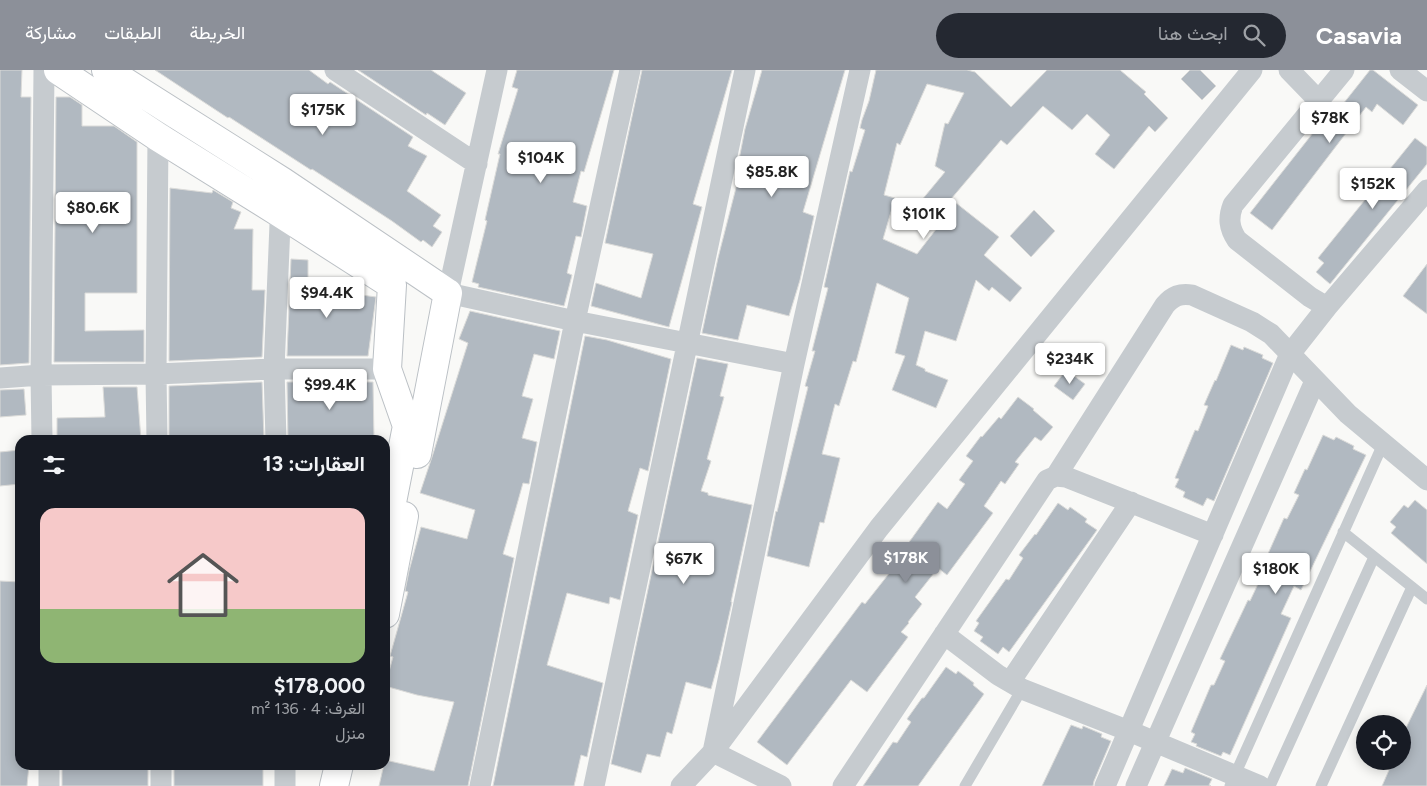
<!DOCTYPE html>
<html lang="ar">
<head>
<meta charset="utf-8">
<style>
  body { margin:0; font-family:Figtree,Vazirmatn,sans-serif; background:#242831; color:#f1f3f6; direction:rtl; height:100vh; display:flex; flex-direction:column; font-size:19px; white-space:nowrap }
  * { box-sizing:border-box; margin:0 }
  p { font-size:16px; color:#9ea1a6 }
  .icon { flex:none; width:28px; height:28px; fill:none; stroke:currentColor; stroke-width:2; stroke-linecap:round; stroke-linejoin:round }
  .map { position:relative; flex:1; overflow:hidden; direction:ltr }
  .details { position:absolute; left:15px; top:365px; width:375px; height:335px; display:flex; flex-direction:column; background:#171b24; border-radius:15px; box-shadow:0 2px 12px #0003; direction:rtl }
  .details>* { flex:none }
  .tools { position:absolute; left:1356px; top:645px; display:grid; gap:10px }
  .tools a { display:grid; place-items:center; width:55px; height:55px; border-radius:50%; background:#171b24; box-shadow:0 2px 12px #0003; font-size:25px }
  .price { position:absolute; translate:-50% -42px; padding:0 11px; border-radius:5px; background:#fff; color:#222; font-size:16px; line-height:32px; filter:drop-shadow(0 1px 2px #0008) }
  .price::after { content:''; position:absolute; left:50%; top:30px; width:15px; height:11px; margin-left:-8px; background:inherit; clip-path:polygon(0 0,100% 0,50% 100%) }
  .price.current { background:#8c9099; color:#fff }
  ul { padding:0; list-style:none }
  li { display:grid; align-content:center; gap:10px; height:265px; padding:0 25px }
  li span { display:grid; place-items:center; height:155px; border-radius:15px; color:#555 }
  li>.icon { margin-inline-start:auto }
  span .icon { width:90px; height:90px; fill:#fffc; stroke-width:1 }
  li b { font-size:21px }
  h2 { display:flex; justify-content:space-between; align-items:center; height:60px; padding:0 25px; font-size:21px }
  header { display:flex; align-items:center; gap:30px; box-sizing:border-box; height:70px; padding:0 25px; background:#8c9099; color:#fff }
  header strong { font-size:24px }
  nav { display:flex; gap:28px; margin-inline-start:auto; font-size:18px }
  .search { width:350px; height:45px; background:#242831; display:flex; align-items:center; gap:12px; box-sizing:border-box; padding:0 18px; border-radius:28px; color:#9ea1a6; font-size:19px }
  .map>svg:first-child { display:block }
  .building { fill:#b1b9c1; stroke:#dbdbd9; fill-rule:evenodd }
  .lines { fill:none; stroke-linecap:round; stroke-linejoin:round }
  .secondary-casing { stroke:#bbc0c5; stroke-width:30 }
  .lane { stroke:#c6cbcf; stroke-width:11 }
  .street { stroke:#c6cbcf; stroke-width:21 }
  .secondary { stroke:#fff; stroke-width:28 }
</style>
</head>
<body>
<header>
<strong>Casavia</strong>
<div class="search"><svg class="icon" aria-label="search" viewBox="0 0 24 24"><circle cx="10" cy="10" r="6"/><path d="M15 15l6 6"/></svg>ابحث هنا</div>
<nav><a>الخريطة</a><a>الطبقات</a><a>مشاركة</a></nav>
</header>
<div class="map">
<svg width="1427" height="716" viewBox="0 0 1427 716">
  <rect width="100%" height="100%" fill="#f9f9f7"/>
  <path class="building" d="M0 0H22L21 27H31L29 293 0 295Z
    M155 0H309L328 14 330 12 413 67 408 76 427 86 407 121 441 145 433 156 442 162 432 177 423 170 421 172 392 151 312 99 311 100 229 47 228 48Z
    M358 0H431L466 23 445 55 427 43 426 45Z
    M517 0H614L584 102 581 101 573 132 587 136 581 167 576 166 567 203 572 205 564 236 478 217 479 214 472 212 487 151 485 150 500 84H498L518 19 512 17Z
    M642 0H732L693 134 702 137 669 257 591 236 596 213 641 228 653 184 605 173Z
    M762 0H845L803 142 814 146 800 210 789 246 747 235 738 270 702 263 718 188 738 110H735L745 59Z
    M876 0H967L975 2 1011 37 1047 0H1120L1146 22 1144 24 1168 48 1155 62 1149 56 1114 99 1095 84 1110 65 1087 44 1072 60 1043 36 1007 75 1001 70 951 129 999 167 984 185 1022 218 1010 232 992 217 989 221 976 210 956 271 925 261 916 295 925 299V301L948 310 936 338 892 320 905 286 895 283 909 228 877 213 856 292 853 291 839 336 835 334 822 384 840 388 824 453 820 452 809 497 767 486 776 441 777 442 808 317 805 316 815 281H812L828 218 824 217 850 101 852 102 865 60 860 58 862 50 869 31ZM927 14 964 23 948 54 945 53 935 96 945 102 921 131 944 149 917 184 883 169 895 128 884 125 897 73 900 75Z
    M1190 0H1200L1216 16 1202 30 1181 9Z
    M1370 0H1373L1418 35 1403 55 1377 34 1372 42 1366 37 1272 160 1250 143 1320 54 1324 58Z
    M56 27H70L82 35V56H114L137 72V223H85V261L144 260V292H54Z
    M1415 68 1427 77V94L1330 214 1316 202 1324 193 1318 188Z
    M170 118 212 123 213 120 233 132 231 138 241 142 234 159H253L252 220H265L262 287 169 291Z
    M1034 140 1055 161 1031 187 1010 166Z
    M291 189 308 190V214L325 213V220L376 227 368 286H287Z
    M1427 194V244L1403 226Z
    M470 241 560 261 554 289 534 284 522 326 533 329 522 368 537 372 529 414 523 413 503 484 514 488 468 716H379L385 690 434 701 454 632 417 625 385 616 393 587 390 586 408 522 405 521 409 501 421 457 467 469 475 440 420 423 432 387 468 273 459 269Z
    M585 266 607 270 671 289 648 401 640 398 628 441 638 445 620 530 610 527 609 534 567 523 547 595 603 613 587 687 581 685 574 716H493Z
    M1231 275 1243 280 1244 277 1263 285 1262 288 1273 293 1214 431 1207 428 1203 436 1183 427 1185 422 1175 417 1179 409 1175 408 1195 360 1198 361 1208 336 1204 335 1215 310 1216 311Z
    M697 288 728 294 720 326 724 327 707 389 711 391 701 421 708 423V425L752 435 731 532H732L719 590 711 619 686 612 672 664 667 662 660 687 647 684 641 703 611 694Z
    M1066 300 1085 314 1073 330 1054 316Z
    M262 312 264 370H169V316Z
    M287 312H373L374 370H288Z
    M103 317H137L141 370H57V348L105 347Z
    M24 319 26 345 0 347V320Z
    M1018 327 1034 339 1033 340 1053 357 1041 371 1035 367 1015 392 1019 394 1005 414 1001 411 984 436 993 443 947 505 938 498 915 527 922 534 908 552 909 553 901 562 908 567 867 622 851 610 787 695 757 672 862 532 865 534 910 477 907 475 938 432 947 439 965 414 959 410 973 391 966 386 981 366 982 367 999 347 1001 349Z
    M1323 365 1334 370 1336 367 1354 376 1353 379 1366 385 1301 520 1294 516 1281 544 1291 548 1230 685 1223 682 1221 686 1196 676 1197 674 1191 672 1195 664 1191 662 1211 615H1214L1225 591 1220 589 1248 530 1250 531 1266 497 1263 495 1284 448 1287 449 1299 425 1294 423 1305 399 1307 400Z
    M20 380V414L0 416V382Z
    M1415 430 1427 440V494L1391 463 1396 457 1390 452 1404 435 1408 438Z
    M1058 433 1068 440 1070 437 1087 449 1085 452 1097 460 1009 582 1003 577 998 584 980 571 983 567 974 561 979 553 976 551 1006 509 1009 510 1023 488 1019 485 1035 464 1036 465Z
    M0 511 20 512V695H29L27 716H0Z
    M946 597 956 604 958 601 974 613 973 615 984 624 918 716H863L893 672 897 673 911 652 907 649 922 628H924Z
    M1427 615V716H1382L1393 691H1402V666Z
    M1071 655 1082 659 1083 656 1102 664 1101 667 1111 671 1094 711 1093 716H1042Z
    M62 695H148V716H62Z
    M174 695H263V716H174Z
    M1185 698 1212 709 1209 715 1211 716H1164L1172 699 1183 703Z"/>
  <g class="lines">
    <g class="secondary-casing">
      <path id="secondary" d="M58 0 158 67 280 143 392 215 387 299 407 356 385 468
        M106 0 283 112 448 223
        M417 384 448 223
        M385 544 404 446
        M334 716 339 695"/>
    </g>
    <path class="lane" d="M1343 462 1427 529
      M965 716 1022 619
      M1230 716 1383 374
      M1270 716 1374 487
      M1321 716 1412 517"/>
    <path class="street" d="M335 0 477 94
      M497 0 448 223 575 251 794 294
      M1289 0 1319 31
      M1344 0 1233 135C1228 148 1229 158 1237 170L1310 227 1327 237 1427 120
      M1400 0 1427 21
      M0 308 41 305 156 304 274 299H387
      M42 370 41 305 44 0
      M157 370 156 304 158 67 160 55
      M276 370 274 299 281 130
      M1056 406 1165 235C1173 226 1180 223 1192 225L1252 252 1271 264 1348 344 1427 410
      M944 564 998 605 1022 619 1129 661 1260 716
      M1010 612 1131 432
      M49 695V716
      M161 695V716
      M285 695V716
      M480 716 575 251 630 0
      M594 716 745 0
      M681 716 713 682 794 294 860 0
      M781 716 713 682 879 458 1252 0
      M843 716 1047 410 1056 406 1066 407 1213 465
      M1105 716 1290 284 1327 237
      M1136 716 1315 311"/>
    <use href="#secondary" class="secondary"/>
  </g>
</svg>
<div class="tools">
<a><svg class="icon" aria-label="locate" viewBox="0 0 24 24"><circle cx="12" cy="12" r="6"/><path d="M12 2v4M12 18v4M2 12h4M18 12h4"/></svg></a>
</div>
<b class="price" style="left:323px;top:66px">$175K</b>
<b class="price" style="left:1330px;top:74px">$78K</b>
<b class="price" style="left:541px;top:114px">$104K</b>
<b class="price" style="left:772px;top:128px">$85.8K</b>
<b class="price" style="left:1373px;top:140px">$152K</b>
<b class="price" style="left:93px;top:164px">$80.6K</b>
<b class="price" style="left:924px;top:170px">$101K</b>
<b class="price" style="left:327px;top:249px">$94.4K</b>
<b class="price" style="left:1070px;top:315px">$234K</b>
<b class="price" style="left:330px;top:341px">$99.4K</b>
<b class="price current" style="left:906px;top:514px">$178K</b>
<b class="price" style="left:684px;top:515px">$67K</b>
<b class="price" style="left:1276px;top:525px">$180K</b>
<section class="details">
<h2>العقارات: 13<svg class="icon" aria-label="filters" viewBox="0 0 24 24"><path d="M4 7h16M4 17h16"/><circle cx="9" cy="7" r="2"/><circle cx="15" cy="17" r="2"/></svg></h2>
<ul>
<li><span style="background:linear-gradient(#f6c9c9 65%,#8fb573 0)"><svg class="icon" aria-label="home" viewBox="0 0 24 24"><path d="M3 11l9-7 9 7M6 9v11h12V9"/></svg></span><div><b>$178,000</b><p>الغرف: 4 · 136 m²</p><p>منزل</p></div></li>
</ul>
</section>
</div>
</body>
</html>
